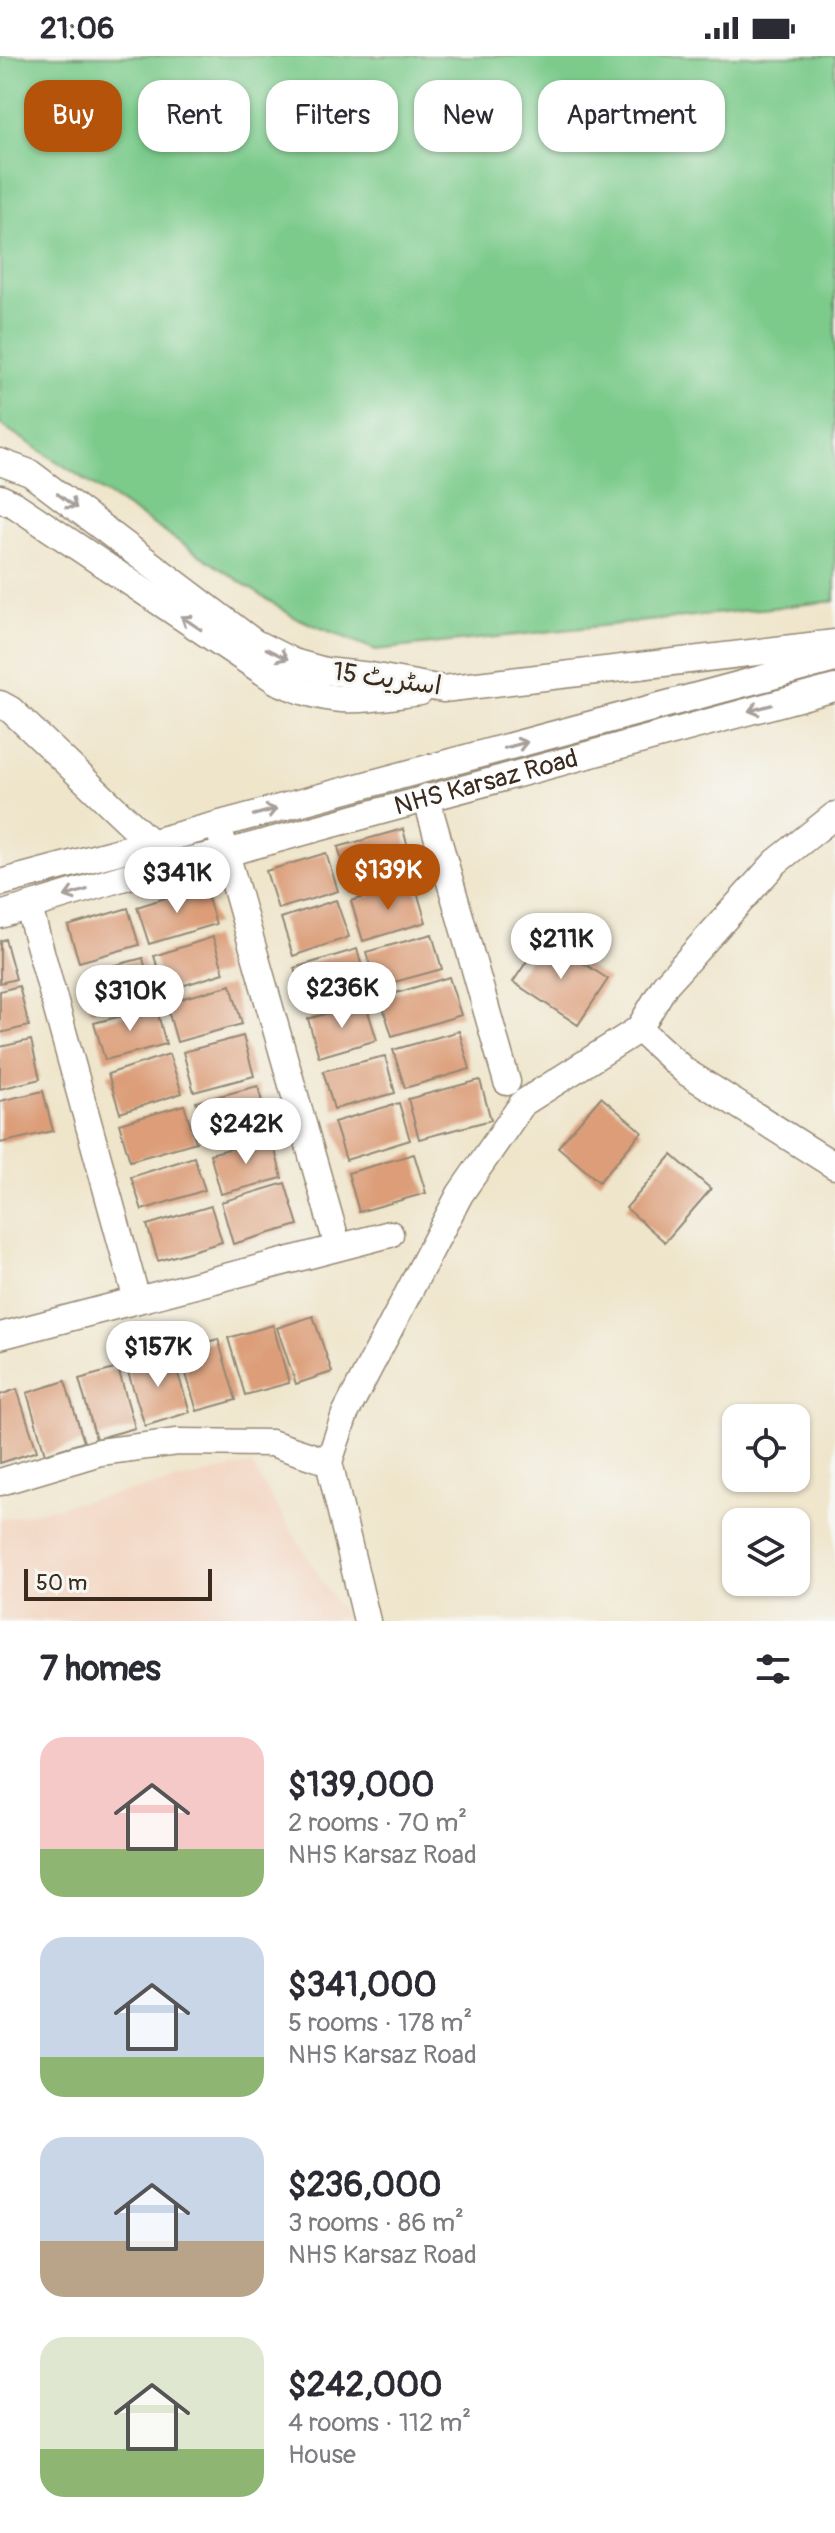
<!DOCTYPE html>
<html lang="en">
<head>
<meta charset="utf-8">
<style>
  body { margin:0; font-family:Pangolin,"Playpen Sans Arabic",sans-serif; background:#f2f2f3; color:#2b2b33; height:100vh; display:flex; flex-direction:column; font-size:30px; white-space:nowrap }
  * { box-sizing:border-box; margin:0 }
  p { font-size:26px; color:#7c7c81 }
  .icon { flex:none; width:44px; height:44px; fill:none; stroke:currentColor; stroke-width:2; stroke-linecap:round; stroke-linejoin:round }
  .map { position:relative; height:1565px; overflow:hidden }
  .sheet { display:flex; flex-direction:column; background:#fff; flex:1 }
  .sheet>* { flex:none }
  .banner { position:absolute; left:24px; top:24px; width:788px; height:72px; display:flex; gap:16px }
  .buttons { position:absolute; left:722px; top:1348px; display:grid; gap:16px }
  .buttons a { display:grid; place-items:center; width:88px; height:88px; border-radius:16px; background:#fff; box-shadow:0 2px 6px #0004; font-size:40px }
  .scale { position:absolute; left:24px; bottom:20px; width:188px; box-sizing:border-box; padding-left:8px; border:4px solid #3b2a1e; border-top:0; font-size:22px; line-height:28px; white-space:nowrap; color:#3b2a1e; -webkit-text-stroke:6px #f6f6f2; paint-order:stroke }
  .price { position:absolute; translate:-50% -68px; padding:0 18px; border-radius:28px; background:#fff; color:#222; font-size:26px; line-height:52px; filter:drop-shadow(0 2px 4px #0008) }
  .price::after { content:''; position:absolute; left:50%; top:48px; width:24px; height:18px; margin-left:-12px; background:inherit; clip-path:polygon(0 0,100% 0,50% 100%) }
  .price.selected { background:#b45309; color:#fff }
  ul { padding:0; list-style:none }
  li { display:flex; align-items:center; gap:24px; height:200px; padding:0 40px }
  li span { display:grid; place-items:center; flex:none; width:224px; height:160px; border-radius:24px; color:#555 }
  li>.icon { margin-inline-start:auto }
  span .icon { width:96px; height:96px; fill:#fffc; stroke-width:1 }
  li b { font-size:34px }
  h2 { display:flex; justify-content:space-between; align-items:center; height:96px; padding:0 40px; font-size:34px }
  .chip { padding:0 28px; border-radius:24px; background:#fff; box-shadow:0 2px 6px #0004; font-size:28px; line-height:72px }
  .chip.selected { background:#b45309; color:#fff }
  .status { display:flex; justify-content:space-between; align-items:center; height:56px; padding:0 40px; background:#fff; direction:ltr }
  .status svg { height:22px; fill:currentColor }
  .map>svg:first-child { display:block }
  .built { fill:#f3d4bf }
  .green { fill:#7bcb8b; stroke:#5b7a54; stroke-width:2 }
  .building { fill:#dc9d78 }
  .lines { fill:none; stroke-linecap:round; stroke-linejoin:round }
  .minor-casing { stroke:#958874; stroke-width:29 }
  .minor { stroke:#fff; stroke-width:26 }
  .oneway { stroke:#a79f9a }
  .labels { text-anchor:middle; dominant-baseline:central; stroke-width:6; stroke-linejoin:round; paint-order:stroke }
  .street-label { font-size:26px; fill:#3b2a1e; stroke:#f6f6f2 }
</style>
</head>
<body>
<div class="status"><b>21:06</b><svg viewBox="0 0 49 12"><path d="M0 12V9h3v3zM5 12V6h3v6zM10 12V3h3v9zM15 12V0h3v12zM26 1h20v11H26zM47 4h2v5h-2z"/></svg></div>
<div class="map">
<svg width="835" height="1565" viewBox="0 0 835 1565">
  <rect width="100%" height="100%" fill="#f6f6f2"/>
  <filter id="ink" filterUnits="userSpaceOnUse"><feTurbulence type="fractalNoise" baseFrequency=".0125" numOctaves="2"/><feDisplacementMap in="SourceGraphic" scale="16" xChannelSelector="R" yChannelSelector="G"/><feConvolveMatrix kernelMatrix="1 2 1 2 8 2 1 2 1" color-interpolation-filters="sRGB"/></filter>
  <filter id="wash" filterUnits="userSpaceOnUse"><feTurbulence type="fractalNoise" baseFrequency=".006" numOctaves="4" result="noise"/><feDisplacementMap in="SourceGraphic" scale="32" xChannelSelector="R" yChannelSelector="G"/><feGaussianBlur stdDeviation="1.8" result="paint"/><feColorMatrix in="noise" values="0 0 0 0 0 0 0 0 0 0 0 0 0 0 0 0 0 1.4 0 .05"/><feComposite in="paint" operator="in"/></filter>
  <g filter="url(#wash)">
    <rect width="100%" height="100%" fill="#efe5cb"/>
    <path class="built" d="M251 1408 343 1559 330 1565H0V1464Z"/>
    <path class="green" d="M0 0H835V545L376 594 294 561 0 368Z"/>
    <g id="blocks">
      <path class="building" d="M403 773 415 818 350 835 338 791Z
        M326 797 338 835 278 853 266 815Z
        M414 826 426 866 363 885 351 845Z
        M204 830 216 868 149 888 137 851Z
        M336 844 349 881 293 900 281 862Z
        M128 852 139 889 79 906 68 870Z
        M432 878 442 913 376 931 366 896Z
        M213 881 224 917 165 935 154 900Z
        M543 881 608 923 578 969 513 926Z
        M5 883 16 923 0 927V885Z
        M357 893 368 932 306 951 294 912Z
        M143 902 152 938 91 955 81 918Z
        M449 921 461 959 392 980 380 942Z
        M231 929 242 968 177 986 166 947Z
        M19 930 29 970 0 977V935Z
        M365 946 377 984 319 1001 308 963Z
        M156 951 166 988 105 1004 94 967Z
        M459 975 470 1013 405 1032 393 994Z
        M243 980 254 1020 194 1036 183 996Z
        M31 984 40 1023 0 1033V991Z
        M169 998 182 1037 120 1057 108 1018Z
        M385 1000 395 1037 334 1053 323 1015Z
        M480 1024 491 1064 419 1083 408 1043Z
        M258 1030 268 1070 206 1086 196 1046Z
        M43 1035 53 1075 0 1087V1045Z
        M601 1041 642 1076 599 1126 558 1091Z
        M399 1047 410 1084 346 1104 334 1066Z
        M184 1049 196 1086 130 1105 119 1068Z
        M272 1082 282 1122 221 1138 210 1098Z
        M414 1098 426 1137 359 1156 348 1117Z
        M672 1099 711 1133 665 1186 626 1152Z
        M194 1101 205 1134 142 1154 131 1121Z
        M285 1127 298 1169 233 1188 221 1146Z
        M211 1150 222 1186 158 1205 147 1169Z
        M313 1260 332 1316 296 1328 277 1272Z
        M273 1269 289 1327 245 1339 228 1282Z
        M218 1283 236 1344 197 1355 179 1294Z
        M171 1296 190 1356 145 1370 126 1310Z
        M118 1312 135 1372 96 1383 79 1323Z
        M65 1325 84 1386 45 1398 27 1337Z
        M17 1333 37 1395 0 1407V1339Z"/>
    </g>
  </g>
  <g filter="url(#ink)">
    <use href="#blocks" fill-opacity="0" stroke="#958874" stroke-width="2"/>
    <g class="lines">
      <g class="minor-casing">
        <g id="minor">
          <path d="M0 406 30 417 255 587 293 606 325 615 371 620 443 633 835 587"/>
          <path d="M0 442 15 449 277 625C335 651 360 644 420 636"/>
          <path d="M0 648 11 654 151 787"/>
          <path d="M426 741 507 1026"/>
          <path d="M835 759 776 806 665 929 639 973 686 1016 835 1110"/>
          <path d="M222 783 338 1191"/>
          <path d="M0 827 835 603"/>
          <path d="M29 852 137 1244"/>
          <path id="s1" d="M0 859 168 808 226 797 835 632"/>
          <path d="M0 1280 390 1178"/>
          <path d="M0 1426 100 1396 177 1386 271 1387 329 1406"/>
          <path d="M367 1565 329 1406 345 1358 460 1138 523 1047 639 973"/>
        </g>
      </g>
      <use href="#minor" class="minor"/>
    </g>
    <defs><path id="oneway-shaft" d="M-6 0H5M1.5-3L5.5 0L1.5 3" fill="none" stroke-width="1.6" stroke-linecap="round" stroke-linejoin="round" transform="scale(2)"/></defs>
    <g class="oneway">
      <use href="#oneway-shaft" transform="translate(67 445) rotate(37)"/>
      <use href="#oneway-shaft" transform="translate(191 567) rotate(-146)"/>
      <use href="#oneway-shaft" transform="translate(277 598) rotate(26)"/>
      <use href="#oneway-shaft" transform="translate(760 652) rotate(165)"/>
      <use href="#oneway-shaft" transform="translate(516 689) rotate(-15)"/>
      <use href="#oneway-shaft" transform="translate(265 756) rotate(-15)"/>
      <use href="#oneway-shaft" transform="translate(76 837) rotate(163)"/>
    </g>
  </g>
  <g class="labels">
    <g class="street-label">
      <text transform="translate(387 623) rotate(8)">اسٹریٹ 15</text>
      <text stroke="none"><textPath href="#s1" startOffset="504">NHS Karsaz Road</textPath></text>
    </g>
  </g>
</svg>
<div class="buttons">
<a><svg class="icon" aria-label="locate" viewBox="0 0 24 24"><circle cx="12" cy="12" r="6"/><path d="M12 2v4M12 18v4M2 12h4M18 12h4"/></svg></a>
<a><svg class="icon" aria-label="layers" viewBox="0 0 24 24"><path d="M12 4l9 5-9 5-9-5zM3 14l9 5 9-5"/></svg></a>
</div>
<div class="scale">50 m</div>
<b class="price selected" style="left:388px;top:856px">$139K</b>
<b class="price" style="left:177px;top:859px">$341K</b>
<b class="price" style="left:561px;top:925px">$211K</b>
<b class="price" style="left:342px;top:974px">$236K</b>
<b class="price" style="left:130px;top:977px">$310K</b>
<b class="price" style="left:246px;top:1110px">$242K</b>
<b class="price" style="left:158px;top:1333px">$157K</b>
<div class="banner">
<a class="chip selected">Buy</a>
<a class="chip">Rent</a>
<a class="chip">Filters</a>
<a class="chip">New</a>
<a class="chip">Apartment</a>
</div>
</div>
<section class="sheet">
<h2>7 homes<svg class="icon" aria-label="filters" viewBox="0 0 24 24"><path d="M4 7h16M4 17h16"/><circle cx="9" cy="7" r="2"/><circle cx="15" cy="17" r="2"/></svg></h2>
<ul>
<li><span style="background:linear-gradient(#f6c9c9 70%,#8fb573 0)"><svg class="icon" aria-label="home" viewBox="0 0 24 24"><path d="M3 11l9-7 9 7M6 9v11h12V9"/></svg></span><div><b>$139,000</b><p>2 rooms · 70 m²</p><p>NHS Karsaz Road</p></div></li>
<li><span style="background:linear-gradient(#c9d6e8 75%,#8fb573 0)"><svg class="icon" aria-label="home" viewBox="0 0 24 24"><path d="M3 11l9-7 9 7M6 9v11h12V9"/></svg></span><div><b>$341,000</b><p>5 rooms · 178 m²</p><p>NHS Karsaz Road</p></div></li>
<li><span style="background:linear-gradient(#c9d6e8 65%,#b9a48a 0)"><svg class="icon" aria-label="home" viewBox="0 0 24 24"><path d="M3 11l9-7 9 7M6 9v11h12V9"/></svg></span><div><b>$236,000</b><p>3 rooms · 86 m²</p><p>NHS Karsaz Road</p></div></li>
<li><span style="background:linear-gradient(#dfe7d0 70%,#8fb573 0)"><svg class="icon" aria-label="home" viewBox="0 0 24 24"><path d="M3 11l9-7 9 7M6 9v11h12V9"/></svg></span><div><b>$242,000</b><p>4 rooms · 112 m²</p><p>House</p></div></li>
</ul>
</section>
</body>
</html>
